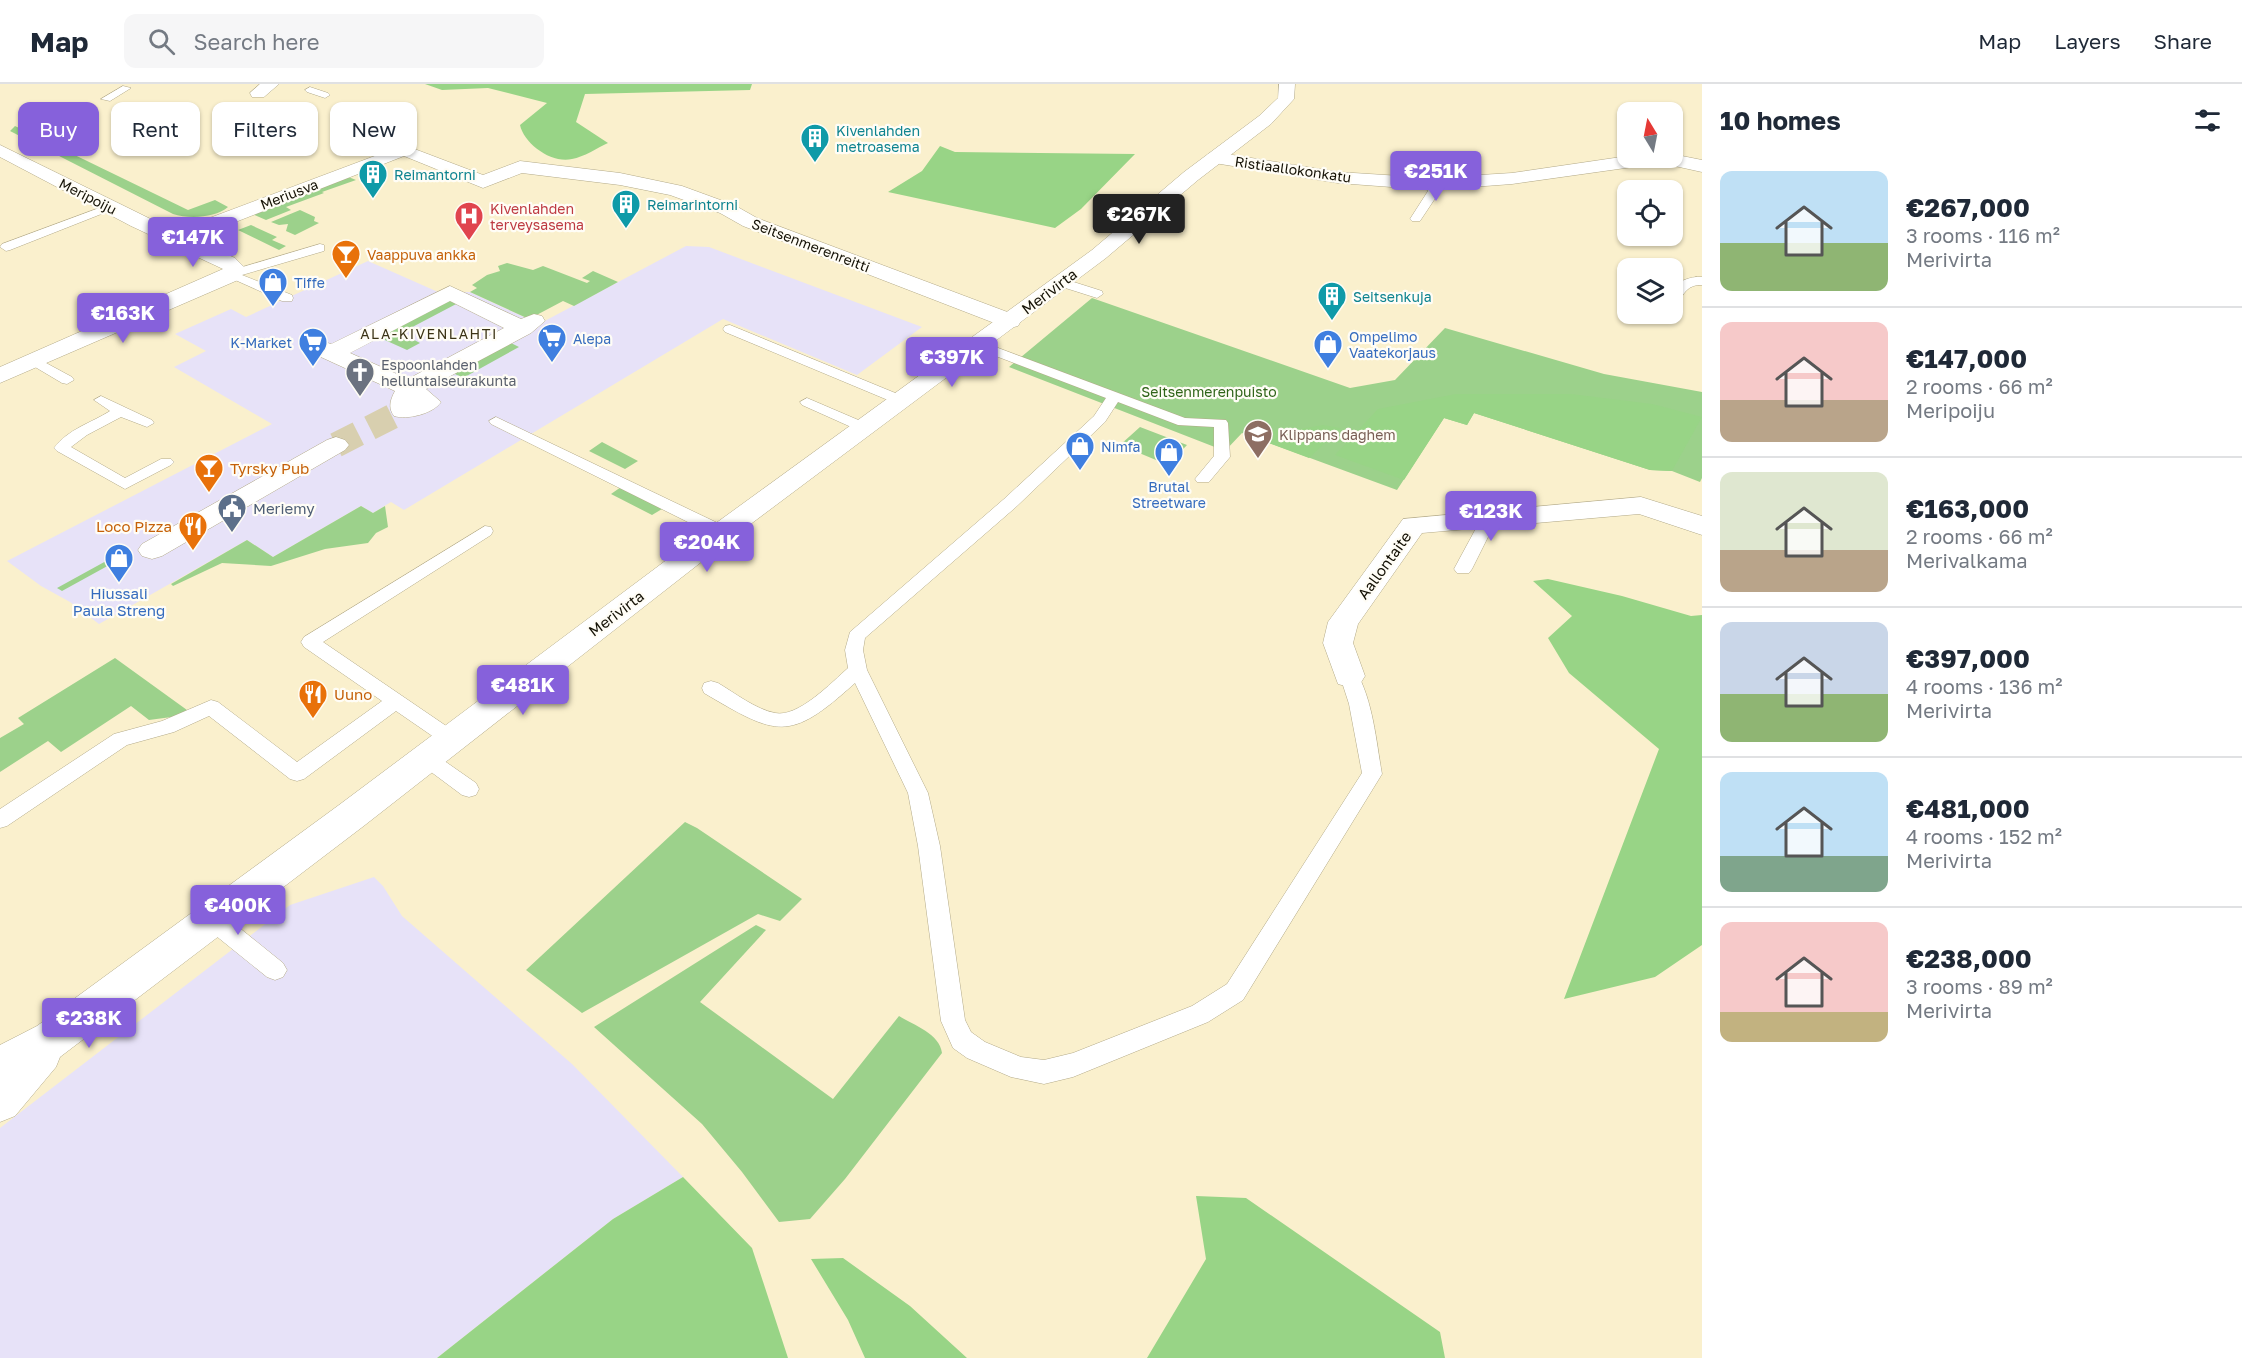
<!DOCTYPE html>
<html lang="en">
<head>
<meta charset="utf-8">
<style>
  body { margin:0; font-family:"Golos Text",sans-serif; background:#f6f6f7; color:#1f2937; height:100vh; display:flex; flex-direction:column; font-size:22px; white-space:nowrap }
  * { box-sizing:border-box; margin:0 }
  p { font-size:20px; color:#747a83 }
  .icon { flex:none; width:33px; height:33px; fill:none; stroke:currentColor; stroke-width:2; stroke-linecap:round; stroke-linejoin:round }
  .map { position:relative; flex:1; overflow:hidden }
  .panel { display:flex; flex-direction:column; background:#fff; width:540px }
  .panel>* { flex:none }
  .guide { position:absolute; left:18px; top:18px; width:570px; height:54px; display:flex; gap:12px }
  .needle { width:39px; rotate:350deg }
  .fabs { position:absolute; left:1617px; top:18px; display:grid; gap:12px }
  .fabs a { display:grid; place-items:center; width:66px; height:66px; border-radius:12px; background:#fff; box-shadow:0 2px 4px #0004; font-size:30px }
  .price { position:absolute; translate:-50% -51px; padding:0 14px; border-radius:6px; background:#8661db; color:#fff; font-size:20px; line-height:39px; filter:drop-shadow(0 2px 3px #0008) }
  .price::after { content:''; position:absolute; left:50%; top:36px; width:18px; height:14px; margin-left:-9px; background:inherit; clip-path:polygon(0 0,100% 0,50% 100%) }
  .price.selected { background:#222; color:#fff }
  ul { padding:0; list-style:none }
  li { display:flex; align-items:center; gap:18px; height:150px; padding:0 18px }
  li+li { border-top:2px solid #e0e1e3 }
  li span { display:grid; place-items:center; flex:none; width:168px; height:120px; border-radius:12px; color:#555 }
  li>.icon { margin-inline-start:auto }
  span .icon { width:72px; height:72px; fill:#fffc; stroke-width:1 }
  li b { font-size:26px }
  h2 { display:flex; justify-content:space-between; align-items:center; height:72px; padding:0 18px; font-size:26px }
  .tag { padding:0 21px; border-radius:12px; background:#fff; box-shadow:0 2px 4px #0004; font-size:21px; line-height:54px }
  .tag.selected { background:#8661db; color:#fff }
  header { display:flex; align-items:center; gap:36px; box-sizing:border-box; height:84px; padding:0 30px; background:#fff; border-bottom:2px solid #e0e1e3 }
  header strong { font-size:28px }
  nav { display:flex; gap:33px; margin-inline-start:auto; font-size:21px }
  .search { width:420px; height:54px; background:#f6f6f7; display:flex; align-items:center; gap:15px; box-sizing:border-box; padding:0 21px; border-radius:12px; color:#747a83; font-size:22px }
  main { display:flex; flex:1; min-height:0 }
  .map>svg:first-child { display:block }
  .commercial { fill:#e7e2f8 }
  .green { fill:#9cd18b }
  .forest { fill:#98d486 }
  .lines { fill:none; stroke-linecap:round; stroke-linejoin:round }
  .street-tunnel { stroke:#d8cfaf; stroke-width:25; stroke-dasharray:25 13; stroke-linecap:butt }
  .lane-casing { stroke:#b3aa89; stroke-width:1 }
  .street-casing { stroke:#b3aa89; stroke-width:1 }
  .secondary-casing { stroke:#b3aa89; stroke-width:1 }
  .lane { fill:#fff; fill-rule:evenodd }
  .street { fill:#fff; fill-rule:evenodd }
  .secondary { fill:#fff; fill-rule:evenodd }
  .labels { text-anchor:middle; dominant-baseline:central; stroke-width:4.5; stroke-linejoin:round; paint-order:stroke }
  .far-culture-label { font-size:14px; fill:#0d838f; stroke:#fffdf6; text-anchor:start }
  .far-street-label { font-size:14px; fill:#141105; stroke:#fffdf6 }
  .far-health-label { font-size:14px; fill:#be3a42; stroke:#fffdf6; text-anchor:start }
  .far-food-label { font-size:14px; fill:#c56008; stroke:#fffdf6; text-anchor:start }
  .far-shop-label { font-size:14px; fill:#366cbe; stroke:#fffdf6; text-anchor:start }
  .far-neighbourhood-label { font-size:14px; letter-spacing:1.5px; fill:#3b3316; stroke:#fffdf6 }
  .far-worship-label { font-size:14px; fill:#5b616d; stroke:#fffdf6; text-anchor:start }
  .far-park-label { font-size:14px; fill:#2e6418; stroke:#fffdf6 }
  .far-education-label { font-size:14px; fill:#785e54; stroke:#fffdf6; text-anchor:start }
  .street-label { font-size:15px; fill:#141105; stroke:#fffdf6 }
  .food-label { font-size:15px; fill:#c56008; stroke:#fffdf6; text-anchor:start }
  .service-label { font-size:15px; fill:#4e5e75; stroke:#fffdf6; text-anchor:start }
  .shop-label { font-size:15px; fill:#366cbe; stroke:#fffdf6 }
</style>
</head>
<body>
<header>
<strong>Map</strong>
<div class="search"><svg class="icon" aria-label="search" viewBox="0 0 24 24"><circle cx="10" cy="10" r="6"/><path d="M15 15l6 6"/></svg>Search here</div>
<nav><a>Map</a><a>Layers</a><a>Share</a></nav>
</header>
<main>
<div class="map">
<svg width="1702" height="1274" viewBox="0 0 1702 1274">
  <rect width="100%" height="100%" fill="#faf0cd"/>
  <path class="commercial" d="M686 162 709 163 922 243 857 291 723 235 404 426 391 418 373 429 361 422 273 473 247 456 99 540 70 518 41 502 7 477 272 340 174 283 206 267 175 250 231 225 246 233 368 177 438 208H470L539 240Z
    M374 793 383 802 402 832 572 980 683 1093 613 1135 437 1274H0V1044L290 821Z"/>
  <path class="green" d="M15 42 188 126 215 116 228 123C215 134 189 135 173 130L10 47Z
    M346 92 356 96 322 108 324 109 286 123 291 126 266 136 252 130Z
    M300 126 315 133 314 137 319 139 295 151 286 147 288 140 279 141 271 138Z
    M251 141 277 153 272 156 286 162 279 166 238 146Z
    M507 179 533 186 543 182 587 199 590 197 582 194 593 187 618 198 574 222 563 217 529 235 470 208 477 204 472 201 487 191 500 187 498 182Z
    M449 214 460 218 401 249 420 259 407 266 376 252Z
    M1092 214 1350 304 1395 296 1445 244 1604 290 1702 308V394L1700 398 1672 387 1650 386 1474 329 1467 341 1444 334 1397 406 1242 349 1225 367 1009 283Z
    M507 257 519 263 463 294 451 288Z
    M1140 343 1187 361 1168 381 1120 361Z
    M602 358 638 377 625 385 589 367Z
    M621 403 662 425 652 431 611 410Z
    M361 422 373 429 385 422 388 443 376 449 368 459 325 465 271 482 222 479 173 502 171 500 247 456 273 473Z
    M117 471 122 474 62 507 57 504Z
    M115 574 187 626 179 632 149 636 131 622 61 668 48 657 0 688V654L24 640 18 634Z
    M685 738 697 744 802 815 780 837 758 830 582 929 526 886Z
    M756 841 766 846 700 918 833 1015 899 932C914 941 940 950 942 969L845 1095 810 1135 779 1138 742 1088 702 1040 594 943Z"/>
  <path class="forest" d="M425 0H752L750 6 585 10 576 38 608 59C597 64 584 73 572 75 552 80 524 60 520 41L547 19 488 4 442 6Z
    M940 62 955 68 1135 70 1081 125 1055 144 888 108 922 87Z
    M1456 310H1571L1652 320 1702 333 1672 387 1650 386 1474 329 1467 341 1444 334 1404 396 1335 371 1378 325Z
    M1323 341 1341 344 1309 374 1250 352 1255 346H1293Z
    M1548 495 1622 512 1691 532 1702 531V861L1655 893 1564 915 1659 665 1569 589 1548 554 1572 532 1533 497Z
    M683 1093 752 1164 788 1274H437L613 1135Z
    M1196 1112 1246 1114 1440 1248 1445 1274H1147L1206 1175Z
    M843 1174 910 1222 967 1274H865L848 1236 811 1175Z"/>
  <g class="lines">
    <path class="street-tunnel" d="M336 361 403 327"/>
    <g class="lane-casing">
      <path id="lane" d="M123 2 131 4 110 17 101 15Z
        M310 3 328 9 330 11 325 14 307 8 305 6Z
        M1429 96 1433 97 1440 107 1420 137H1412L1410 135 1428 107 1423 99Z
        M110 120 114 121V125L10 166 6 167 0 163 2 160Z
        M320 160 324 161V167L242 191 292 211 293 214 292 217H282L224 191 226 188Z
        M1696 193H1702V201C1688 200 1683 210 1677 221L1672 222C1672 203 1676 196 1696 193Z
        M1061 194 1102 207 1103 210 1097 214 1056 201 1055 198Z
        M730 241 905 313 907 316 905 319H895L725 248 723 245 725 242Z
        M977 256 1185 334 1226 336 1228 339 1230 373 1209 398H1197L1195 395 1214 372V343L1178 341 1118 318 1105 338 1016 423 865 554 863 566 867 586 928 709 940 762 965 936 971 948 985 958 1021 973 1044 976 1073 969 1192 922 1227 900 1362 689 1349 620 1340 592 1342 587 1349 585 1356 587C1373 617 1376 656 1382 690L1243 916 1208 938 1073 993 1044 1000 1011 993 967 974 953 964 941 937 918 762 908 709 855 599C789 659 777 652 704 609L702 604 704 599 711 597 718 599C735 609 755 625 775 629 798 634 832 598 848 584L845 566 850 548 1004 415 1094 332 1106 314 972 263 970 260 972 257Z
        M35 273 72 293 74 296 67 300 62 299 30 280 28 277 30 274Z
        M101 312 152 336 154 339 147 343 121 333 87 351 71 363 125 394 161 375H171L174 378 171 381 125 405 57 367 54 364C68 345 91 339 110 327L94 316Z
        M807 314 870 341 872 344 870 347H860L802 321 800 318Z
        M496 333 728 444 730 448 728 452H716L491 340 489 337Z
        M1489 430 1497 435 1472 485 1469 489H1457L1454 485 1481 435Z
        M485 442 491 443 493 447 491 451 323 558 458 650 461 655 458 660 451 662 444 660 396 627 304 695 297 697 290 695 209 632 174 648 127 661 7 742 0 744V725L114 650 162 637 211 616 218 618 297 678 382 617 304 563 301 558 304 553Z
        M426 666 433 669 476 699 479 705 476 711 469 713 462 711 419 679 416 674 419 669Z
        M213 826 221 829 283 879 287 886 283 893 275 896 267 893 205 843 202 836 205 829Z"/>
    </g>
    <g class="street-casing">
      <path id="street" d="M260 0H279L264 13H252L250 9Z
        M0 61 175 147 404 61 483 91 520 77 620 89 682 102 734 121 757 134 1018 232 1021 237 1018 242 1010 244 1002 242 743 142 720 129 670 111 620 101 522 89 483 104 404 72 192 155 235 174 245 184 238 196 0 299V283L223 185 131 142 0 73Z
        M1214 68 1338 88 1432 94 1512 89 1628 72 1672 74V70L1702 76V88L1661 79 1512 100 1432 106 1338 99 1208 78 1205 74 1208 70Z
        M450 202 521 235 534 230 542 232 545 237 531 249 426 305 441 318C433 330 407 336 394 332 388 324 390 316 395 307L310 268 306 263 310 258 318 256 331 260ZM450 217 504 244 408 295 350 269Z
        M336 353 345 356 349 361 345 366 162 472 152 475 142 472 138 466 142 460 327 356Z
        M1641 413 1702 432V451L1639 430 1422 449 1358 540 1353 559 1365 592 1360 600 1349 603 1338 600 1323 559 1328 538 1403 435Z"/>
    </g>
    <g class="secondary-casing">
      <path id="secondary" d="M1279 0H1295L1294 15 1271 40 1198 96 1106 174 732 454 365 741 60 973 56 983 15 1032 0 1038V961L37 942 339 721 712 442 1092 166 1184 88 1259 32 1278 14Z"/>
    </g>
    <use href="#lane" class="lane"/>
    <use href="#street" class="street"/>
    <use href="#secondary" class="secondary"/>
  </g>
  <defs>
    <g id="building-pin" transform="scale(1.5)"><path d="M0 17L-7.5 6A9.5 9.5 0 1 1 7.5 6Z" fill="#0f9aa8" stroke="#fffdf6"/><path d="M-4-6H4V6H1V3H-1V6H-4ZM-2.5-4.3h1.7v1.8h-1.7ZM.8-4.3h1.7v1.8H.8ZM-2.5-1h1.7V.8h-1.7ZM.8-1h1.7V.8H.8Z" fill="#fff"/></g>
    <g id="hospital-pin" transform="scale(1.5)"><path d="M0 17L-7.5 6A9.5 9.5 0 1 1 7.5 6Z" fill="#e0444e" stroke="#fffdf6"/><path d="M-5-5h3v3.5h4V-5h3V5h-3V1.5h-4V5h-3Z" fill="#fff"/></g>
    <g id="bar-pin" transform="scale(1.5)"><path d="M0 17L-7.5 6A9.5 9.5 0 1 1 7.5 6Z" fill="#e8710a" stroke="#fffdf6"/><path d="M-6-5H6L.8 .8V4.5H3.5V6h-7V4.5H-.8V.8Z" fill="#fff"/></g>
    <g id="shop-pin" transform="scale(1.5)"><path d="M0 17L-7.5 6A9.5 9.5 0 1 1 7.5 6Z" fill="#3f7fe0" stroke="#fffdf6"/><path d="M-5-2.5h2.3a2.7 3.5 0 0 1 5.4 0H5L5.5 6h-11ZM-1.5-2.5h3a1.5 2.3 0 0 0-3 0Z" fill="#fff"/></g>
    <g id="supermarket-pin" transform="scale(1.5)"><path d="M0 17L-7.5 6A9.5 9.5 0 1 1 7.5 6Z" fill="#3f7fe0" stroke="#fffdf6"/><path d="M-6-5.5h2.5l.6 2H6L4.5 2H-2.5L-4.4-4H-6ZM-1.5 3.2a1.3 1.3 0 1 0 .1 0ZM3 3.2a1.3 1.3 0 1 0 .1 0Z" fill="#fff"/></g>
    <g id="church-pin" transform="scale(1.5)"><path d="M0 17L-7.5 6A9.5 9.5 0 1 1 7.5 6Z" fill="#6b7280" stroke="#fffdf6"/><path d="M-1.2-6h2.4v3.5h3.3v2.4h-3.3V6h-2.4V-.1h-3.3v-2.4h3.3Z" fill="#fff"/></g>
    <g id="school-pin" transform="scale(1.5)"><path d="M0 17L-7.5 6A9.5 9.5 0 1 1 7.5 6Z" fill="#8d6e63" stroke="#fffdf6"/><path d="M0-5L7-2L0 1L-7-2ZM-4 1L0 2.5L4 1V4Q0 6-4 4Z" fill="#fff"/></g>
    <g id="civic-pin" transform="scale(1.5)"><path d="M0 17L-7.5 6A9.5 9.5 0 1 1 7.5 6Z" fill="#5c6f8a" stroke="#fffdf6"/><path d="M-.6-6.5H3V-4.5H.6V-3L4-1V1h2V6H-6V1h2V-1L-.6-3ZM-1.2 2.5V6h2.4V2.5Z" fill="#fff"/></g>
    <g id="restaurant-pin" transform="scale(1.5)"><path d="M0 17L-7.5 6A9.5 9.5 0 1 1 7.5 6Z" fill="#e8710a" stroke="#fffdf6"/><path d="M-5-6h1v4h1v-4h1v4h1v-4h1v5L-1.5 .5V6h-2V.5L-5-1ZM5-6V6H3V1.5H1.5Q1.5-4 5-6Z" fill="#fff"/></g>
  </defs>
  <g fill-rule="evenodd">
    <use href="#building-pin" x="815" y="54"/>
    <use href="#building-pin" x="373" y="90"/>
    <use href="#building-pin" x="626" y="120"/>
    <use href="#hospital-pin" x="469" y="132"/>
    <use href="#bar-pin" x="346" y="170"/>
    <use href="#shop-pin" x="273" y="198"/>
    <use href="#building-pin" x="1332" y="212"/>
    <use href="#supermarket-pin" x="552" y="254"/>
    <use href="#supermarket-pin" x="313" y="258"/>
    <use href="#shop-pin" x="1328" y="260"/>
    <use href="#church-pin" x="360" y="288"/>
    <use href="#school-pin" x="1258" y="350"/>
    <use href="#shop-pin" x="1080" y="362"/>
    <use href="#shop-pin" x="1169" y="368"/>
    <use href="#bar-pin" x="209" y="384"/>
    <use href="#civic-pin" x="232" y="424"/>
    <use href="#restaurant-pin" x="193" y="442"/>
    <use href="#shop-pin" x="119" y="474"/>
    <use href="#restaurant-pin" x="313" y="610"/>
  </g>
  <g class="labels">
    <g class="far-culture-label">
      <text x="836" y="46">Kivenlahden<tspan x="836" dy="16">metroasema</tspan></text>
      <text x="394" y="90">Reimantorni</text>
      <text x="647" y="120">Reimarintorni</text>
      <text x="1353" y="212">Seitsenkuja</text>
    </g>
    <g class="far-street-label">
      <text transform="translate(1293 85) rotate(8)">Ristiaallokonkatu</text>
      <text transform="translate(289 110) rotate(-21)">Meriusva</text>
      <text transform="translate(88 112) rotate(27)">Meripoiju</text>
      <text transform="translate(811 161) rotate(21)">Seitsenmerenreitti</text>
    </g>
    <g class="far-health-label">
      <text x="490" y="124">Kivenlahden<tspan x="490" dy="16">terveysasema</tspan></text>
    </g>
    <g class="far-food-label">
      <text x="367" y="170">Vaappuva ankka</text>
    </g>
    <g class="far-shop-label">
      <text x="294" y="198">Tiffe</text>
      <text x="1349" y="252">Ompelimo<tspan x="1349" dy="16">Vaatekorjaus</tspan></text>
      <text x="573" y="254">Alepa</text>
      <text x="292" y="258" text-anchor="end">K-Market</text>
      <text x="1101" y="362">Nimfa</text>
      <text x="1169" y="402" text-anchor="middle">Brutal<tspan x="1169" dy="16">Streetware</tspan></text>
    </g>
    <g class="far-neighbourhood-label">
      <text x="429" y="249">ALA-KIVENLAHTI</text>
    </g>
    <g class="far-worship-label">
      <text x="381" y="280">Espoonlahden<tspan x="381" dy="16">helluntaiseurakunta</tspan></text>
    </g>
    <g class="far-park-label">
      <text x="1209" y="307">Seitsenmerenpuisto</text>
    </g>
    <g class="far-education-label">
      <text x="1279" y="350">Klippans daghem</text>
    </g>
    <g class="street-label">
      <text transform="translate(1049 207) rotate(-37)">Merivirta</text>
      <text transform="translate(1384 481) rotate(-54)">Aallontaite</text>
      <text transform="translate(616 529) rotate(-37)">Merivirta</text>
    </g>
    <g class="food-label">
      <text x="230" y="384">Tyrsky Pub</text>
      <text x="172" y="442" text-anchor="end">Loco Pizza</text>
      <text x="334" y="610">Uuno</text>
    </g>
    <g class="service-label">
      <text x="253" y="424">Meriemy</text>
    </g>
    <g class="shop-label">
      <text x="119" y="509">Hiussali<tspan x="119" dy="17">Paula Streng</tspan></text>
    </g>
  </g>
</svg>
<div class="fabs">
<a><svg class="needle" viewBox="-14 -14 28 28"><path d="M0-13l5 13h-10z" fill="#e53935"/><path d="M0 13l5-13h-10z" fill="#747a83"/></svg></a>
<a><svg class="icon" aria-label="locate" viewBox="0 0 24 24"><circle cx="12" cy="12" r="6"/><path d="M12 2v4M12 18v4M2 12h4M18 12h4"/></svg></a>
<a><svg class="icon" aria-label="layers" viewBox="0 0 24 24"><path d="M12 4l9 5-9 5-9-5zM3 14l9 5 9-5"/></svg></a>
</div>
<b class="price" style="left:1436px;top:118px">€251K</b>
<b class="price selected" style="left:1139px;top:161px">€267K</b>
<b class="price" style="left:193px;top:184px">€147K</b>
<b class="price" style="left:123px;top:260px">€163K</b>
<b class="price" style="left:952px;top:304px">€397K</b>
<b class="price" style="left:1491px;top:458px">€123K</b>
<b class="price" style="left:707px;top:489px">€204K</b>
<b class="price" style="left:523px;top:632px">€481K</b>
<b class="price" style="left:238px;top:852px">€400K</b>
<b class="price" style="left:89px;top:965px">€238K</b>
<div class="guide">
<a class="tag selected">Buy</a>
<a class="tag">Rent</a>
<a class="tag">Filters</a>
<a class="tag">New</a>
</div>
</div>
<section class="panel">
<h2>10 homes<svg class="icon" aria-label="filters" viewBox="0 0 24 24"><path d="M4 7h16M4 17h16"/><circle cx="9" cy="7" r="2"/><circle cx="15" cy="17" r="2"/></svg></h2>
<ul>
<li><span style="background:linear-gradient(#bfe0f5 60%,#8fb573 0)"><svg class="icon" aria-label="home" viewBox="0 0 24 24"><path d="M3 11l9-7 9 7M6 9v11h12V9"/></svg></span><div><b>€267,000</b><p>3 rooms · 116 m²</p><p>Merivirta</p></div></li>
<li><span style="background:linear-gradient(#f6c9c9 65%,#b9a48a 0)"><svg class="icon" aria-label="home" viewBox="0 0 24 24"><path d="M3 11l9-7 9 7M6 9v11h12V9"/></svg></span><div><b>€147,000</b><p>2 rooms · 66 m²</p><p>Meripoiju</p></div></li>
<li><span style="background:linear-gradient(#dfe7d0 65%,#b9a48a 0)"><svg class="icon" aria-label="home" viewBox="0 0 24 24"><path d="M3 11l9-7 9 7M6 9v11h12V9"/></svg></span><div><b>€163,000</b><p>2 rooms · 66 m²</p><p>Merivalkama</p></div></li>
<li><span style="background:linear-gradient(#c9d6e8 60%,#8fb573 0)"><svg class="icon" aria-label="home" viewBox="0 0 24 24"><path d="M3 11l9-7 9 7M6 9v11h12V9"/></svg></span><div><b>€397,000</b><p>4 rooms · 136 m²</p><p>Merivirta</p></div></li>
<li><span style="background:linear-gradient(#bfe0f5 70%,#7fa58c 0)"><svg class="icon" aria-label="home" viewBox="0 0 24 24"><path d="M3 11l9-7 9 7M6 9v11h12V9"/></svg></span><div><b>€481,000</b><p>4 rooms · 152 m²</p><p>Merivirta</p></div></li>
<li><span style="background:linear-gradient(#f6c9c9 75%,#c2b280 0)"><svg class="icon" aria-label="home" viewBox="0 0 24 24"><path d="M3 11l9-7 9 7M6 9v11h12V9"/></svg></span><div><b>€238,000</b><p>3 rooms · 89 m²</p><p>Merivirta</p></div></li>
</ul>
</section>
</main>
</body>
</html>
